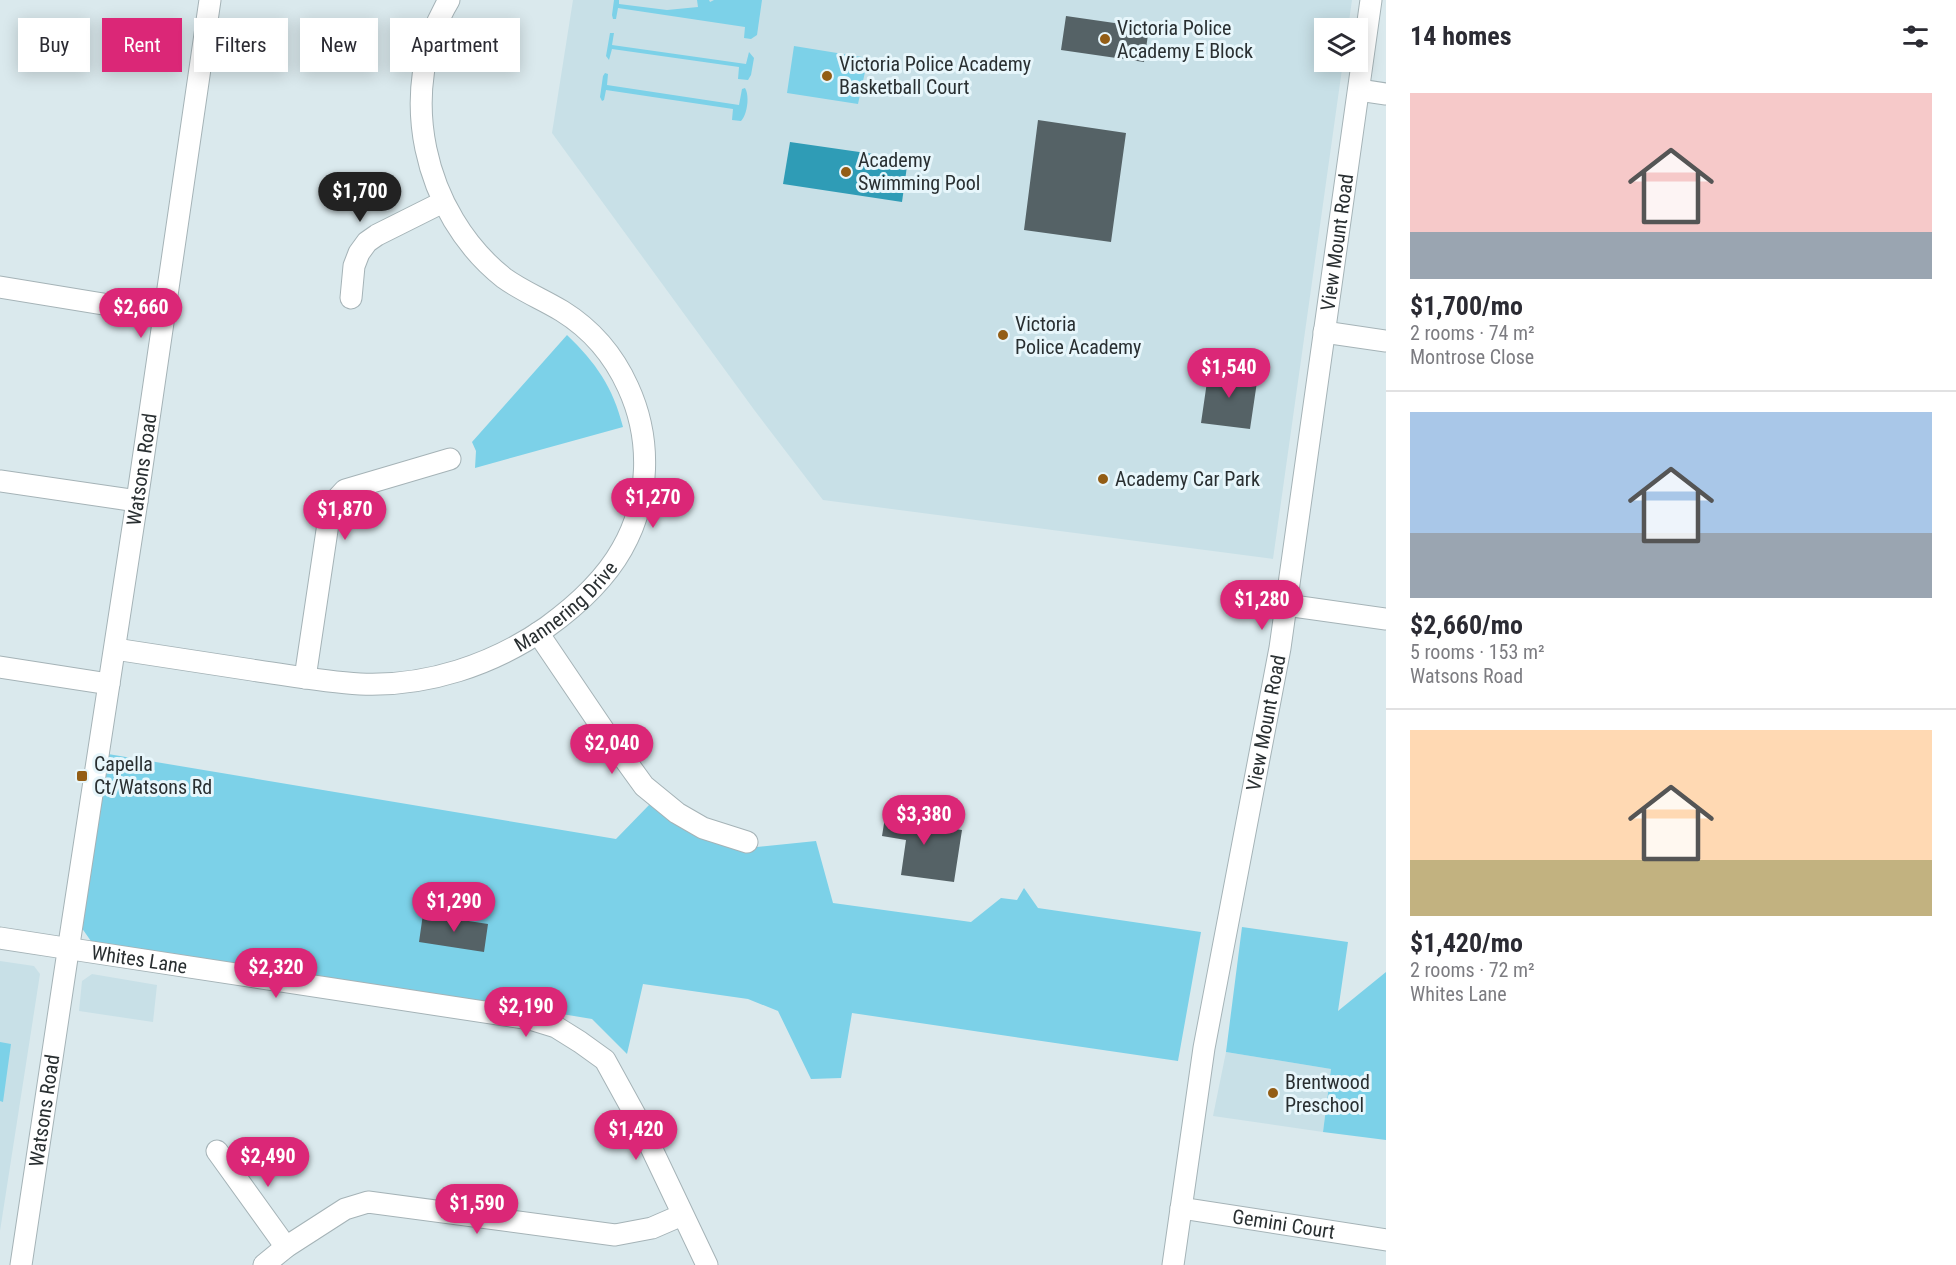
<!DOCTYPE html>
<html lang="en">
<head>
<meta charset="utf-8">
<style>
  body { margin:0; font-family:"Roboto Condensed",sans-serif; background:#f7f7f7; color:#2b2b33; height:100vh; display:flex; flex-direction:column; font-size:22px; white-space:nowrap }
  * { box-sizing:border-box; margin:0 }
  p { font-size:20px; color:#7c7c81 }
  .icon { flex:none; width:33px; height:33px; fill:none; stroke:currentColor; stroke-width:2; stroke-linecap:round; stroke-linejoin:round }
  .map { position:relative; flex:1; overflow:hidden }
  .side { display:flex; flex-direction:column; background:#fff; width:570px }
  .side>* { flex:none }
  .guide { position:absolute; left:18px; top:18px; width:570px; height:54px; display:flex; gap:12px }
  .fabs { position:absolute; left:1314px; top:18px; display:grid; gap:12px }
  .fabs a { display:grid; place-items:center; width:54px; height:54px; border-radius:0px; background:#fff; box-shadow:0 3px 15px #0003; font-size:30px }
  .price { position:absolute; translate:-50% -51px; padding:0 14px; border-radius:21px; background:#db2777; color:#fff; font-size:20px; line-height:39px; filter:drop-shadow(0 2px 3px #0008) }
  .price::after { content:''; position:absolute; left:50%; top:36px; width:18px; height:14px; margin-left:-9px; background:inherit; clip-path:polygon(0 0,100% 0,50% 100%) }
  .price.on { background:#222; color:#fff }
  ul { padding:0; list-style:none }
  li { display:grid; align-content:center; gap:12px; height:318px; padding:0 24px }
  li+li { border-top:2px solid #e1e1e2 }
  li span { display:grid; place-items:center; height:186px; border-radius:0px; color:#555 }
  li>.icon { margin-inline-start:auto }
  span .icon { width:108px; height:108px; fill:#fffc; stroke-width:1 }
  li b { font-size:26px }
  h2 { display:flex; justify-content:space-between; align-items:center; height:72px; padding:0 24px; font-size:26px }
  .pill { padding:0 21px; border-radius:0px; background:#fff; box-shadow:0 3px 15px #0003; font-size:21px; line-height:54px }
  .pill.on { background:#db2777; color:#fff }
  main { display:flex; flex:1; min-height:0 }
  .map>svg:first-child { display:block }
  .built { fill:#c8e0e7 }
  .green { fill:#7cd1e8 }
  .water { fill:#2f9cb6 }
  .building { fill:#556266 }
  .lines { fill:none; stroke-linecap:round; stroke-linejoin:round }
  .minor-casing { stroke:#a5b3b7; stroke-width:23 }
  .minor { stroke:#fff; stroke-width:21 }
  .poi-dot { fill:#935d15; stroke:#e7f6fb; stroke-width:2 }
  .labels { text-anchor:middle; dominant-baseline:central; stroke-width:6; stroke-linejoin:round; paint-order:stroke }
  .poi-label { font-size:20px; fill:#292f31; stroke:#e7f6fb; text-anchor:start }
  .street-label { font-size:20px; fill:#292f31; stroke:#e7f6fb }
</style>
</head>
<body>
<main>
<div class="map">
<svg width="1386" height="1265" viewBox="0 0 1386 1265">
  <rect width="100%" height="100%" fill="#dae9ed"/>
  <path class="built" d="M573 0H1352L1348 28H1324V62H1343L1273 559 823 500 755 411 552 133Z
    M0 961 34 966 40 974 0 1231Z
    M92 974 157 985 153 1022 79 1011 82 981Z
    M1226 1052 1331 1069 1323 1132 1213 1116Z"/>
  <path class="green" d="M614 0H619V4L667 10 698 7 697 0H709L710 2 714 0H762L757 35 751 39 744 38 745 27 618 8 616 19H613L612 15Z
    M610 33H614L612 45 746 64 749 52 754 58 751 75 748 80 738 79 739 67 612 49 609 60 606 56Z
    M794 46 868 58 858 104 787 93Z
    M605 73 608 74 607 85 739 105 742 89 745 88C750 96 747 115 741 121L732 120 733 109 606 90 604 100 602 101 600 97 603 76Z
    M567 335C596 363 613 387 623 427L475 468 476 451 472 442Z
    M108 754 616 839 650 804 718 838 757 847 816 841 833 903 971 922 1001 898 1017 900 1024 888 1038 908 1201 932 1178 1061 852 1013 841 1078 811 1079 778 1011 748 999 643 984 627 1054 592 1019 484 1001 93 944 79 924Z
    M1242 927 1348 942 1338 1011 1386 972V1140L1323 1132 1331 1069 1226 1052Z
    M0 1042 11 1044 3 1102 0 1101Z"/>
  <path class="water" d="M790 142 908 159 902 202 783 184Z"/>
  <path class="building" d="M1066 16 1149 28 1144 62 1061 50Z
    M1038 120 1126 133 1111 242 1024 230Z
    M1209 368 1258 375 1250 429 1201 423Z
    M887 805 915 810 913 823 962 830 954 882 901 875 906 840 882 836Z
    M423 914 488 924 484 952 419 942Z"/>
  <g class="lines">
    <g class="minor-casing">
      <g id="minor">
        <path d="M1359 90 1386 94"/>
        <path d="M0 287 164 314"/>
        <path d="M351 298 354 266 359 253 367 242 377 235 443 202"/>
        <path d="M1324 332 1386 341"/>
        <path d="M0 481 137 501"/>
        <path d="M1286 605 1386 619"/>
        <path d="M538 633 607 735 644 786 677 813 703 828 747 842"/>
        <path id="s1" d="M115 649C160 656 206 663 252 670 287 675 324 682 360 684 426 687 493 665 547 627 576 606 604 581 622 549 650 500 652 439 628 387 614 356 591 329 562 311 542 299 522 291 504 278 423 214 395 90 449 0"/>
        <path d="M0 667 109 684"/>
        <path d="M305 678 329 517 332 504 345 490 450 459"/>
        <path d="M0 938 58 947"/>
        <path id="s2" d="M70 938 137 501 210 0"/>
        <path id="s3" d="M78 950 530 1019 556 1027 580 1042 605 1060 638 1120 707 1265"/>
        <path d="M217 1151 286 1247"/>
        <path id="s4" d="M1181 1208 1386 1240"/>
        <path id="s5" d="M21 1265 67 958"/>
        <path d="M264 1265 286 1247 345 1209 368 1202 615 1235 652 1228 682 1215"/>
        <path id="s6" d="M1173 1265 1204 1048 1280 648 1371 0"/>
      </g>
    </g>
    <use href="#minor" class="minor"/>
  </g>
  <g class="poi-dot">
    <circle cx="1105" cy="39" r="6"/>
    <circle cx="827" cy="76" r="6"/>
    <circle cx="846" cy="172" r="6"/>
    <circle cx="1003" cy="335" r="6"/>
    <circle cx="1103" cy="479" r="6"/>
    <rect x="76" y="770" width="12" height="12" rx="3"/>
    <circle cx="1273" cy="1093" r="6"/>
  </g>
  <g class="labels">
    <g class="poi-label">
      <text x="1117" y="28">Victoria Police<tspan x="1117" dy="23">Academy E Block</tspan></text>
      <text x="839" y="64">Victoria Police Academy<tspan x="839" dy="23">Basketball Court</tspan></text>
      <text x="858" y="160">Academy<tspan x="858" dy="23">Swimming Pool</tspan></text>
      <text x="1015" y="324">Victoria<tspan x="1015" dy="23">Police Academy</tspan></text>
      <text x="1115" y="479">Academy Car Park</text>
      <text x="94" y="764">Capella<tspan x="94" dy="23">Ct/Watsons Rd</tspan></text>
      <text x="1285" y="1082">Brentwood<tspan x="1285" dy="23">Preschool</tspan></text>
    </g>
    <g class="street-label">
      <text stroke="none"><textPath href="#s6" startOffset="1036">View Mount Road</textPath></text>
      <text stroke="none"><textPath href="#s2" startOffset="474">Watsons Road</textPath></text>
      <text stroke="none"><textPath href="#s1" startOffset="474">Mannering Drive</textPath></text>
      <text stroke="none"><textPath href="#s6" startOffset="550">View Mount Road</textPath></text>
      <text stroke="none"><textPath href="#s3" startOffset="62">Whites Lane</textPath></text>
      <text stroke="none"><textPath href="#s5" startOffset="156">Watsons Road</textPath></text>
      <text stroke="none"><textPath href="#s4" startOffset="104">Gemini Court</textPath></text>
    </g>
  </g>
</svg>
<div class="fabs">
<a><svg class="icon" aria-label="layers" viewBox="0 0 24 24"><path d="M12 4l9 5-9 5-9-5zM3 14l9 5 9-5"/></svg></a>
</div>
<b class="price on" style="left:360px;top:223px">$1,700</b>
<b class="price" style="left:141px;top:339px">$2,660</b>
<b class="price" style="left:1229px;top:399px">$1,540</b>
<b class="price" style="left:653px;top:529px">$1,270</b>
<b class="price" style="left:345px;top:541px">$1,870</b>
<b class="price" style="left:1262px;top:631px">$1,280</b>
<b class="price" style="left:612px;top:775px">$2,040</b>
<b class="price" style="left:924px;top:846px">$3,380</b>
<b class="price" style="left:454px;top:933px">$1,290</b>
<b class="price" style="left:276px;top:999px">$2,320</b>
<b class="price" style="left:526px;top:1038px">$2,190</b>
<b class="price" style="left:636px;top:1161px">$1,420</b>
<b class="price" style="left:268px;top:1188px">$2,490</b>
<b class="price" style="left:477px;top:1235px">$1,590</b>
<div class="guide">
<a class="pill">Buy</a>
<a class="pill on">Rent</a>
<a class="pill">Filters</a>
<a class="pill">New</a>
<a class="pill">Apartment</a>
</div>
</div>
<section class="side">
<h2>14 homes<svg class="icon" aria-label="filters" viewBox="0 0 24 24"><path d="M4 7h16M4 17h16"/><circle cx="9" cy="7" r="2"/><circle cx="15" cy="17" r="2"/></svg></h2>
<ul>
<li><span style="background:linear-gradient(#f6c9c9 75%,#9aa5b1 0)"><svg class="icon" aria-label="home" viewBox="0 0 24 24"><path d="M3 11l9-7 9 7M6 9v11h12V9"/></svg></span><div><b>$1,700/mo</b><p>2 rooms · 74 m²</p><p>Montrose Close</p></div></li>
<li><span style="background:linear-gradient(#a9c7e8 65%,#9aa5b1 0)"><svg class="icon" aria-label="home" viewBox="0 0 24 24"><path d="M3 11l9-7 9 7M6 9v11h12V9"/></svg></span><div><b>$2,660/mo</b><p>5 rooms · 153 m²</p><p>Watsons Road</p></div></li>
<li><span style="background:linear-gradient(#ffd9b3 70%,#c2b280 0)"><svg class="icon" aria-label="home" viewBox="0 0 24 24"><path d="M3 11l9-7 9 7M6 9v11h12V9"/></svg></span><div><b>$1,420/mo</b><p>2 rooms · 72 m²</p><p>Whites Lane</p></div></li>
</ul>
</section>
</main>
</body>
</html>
